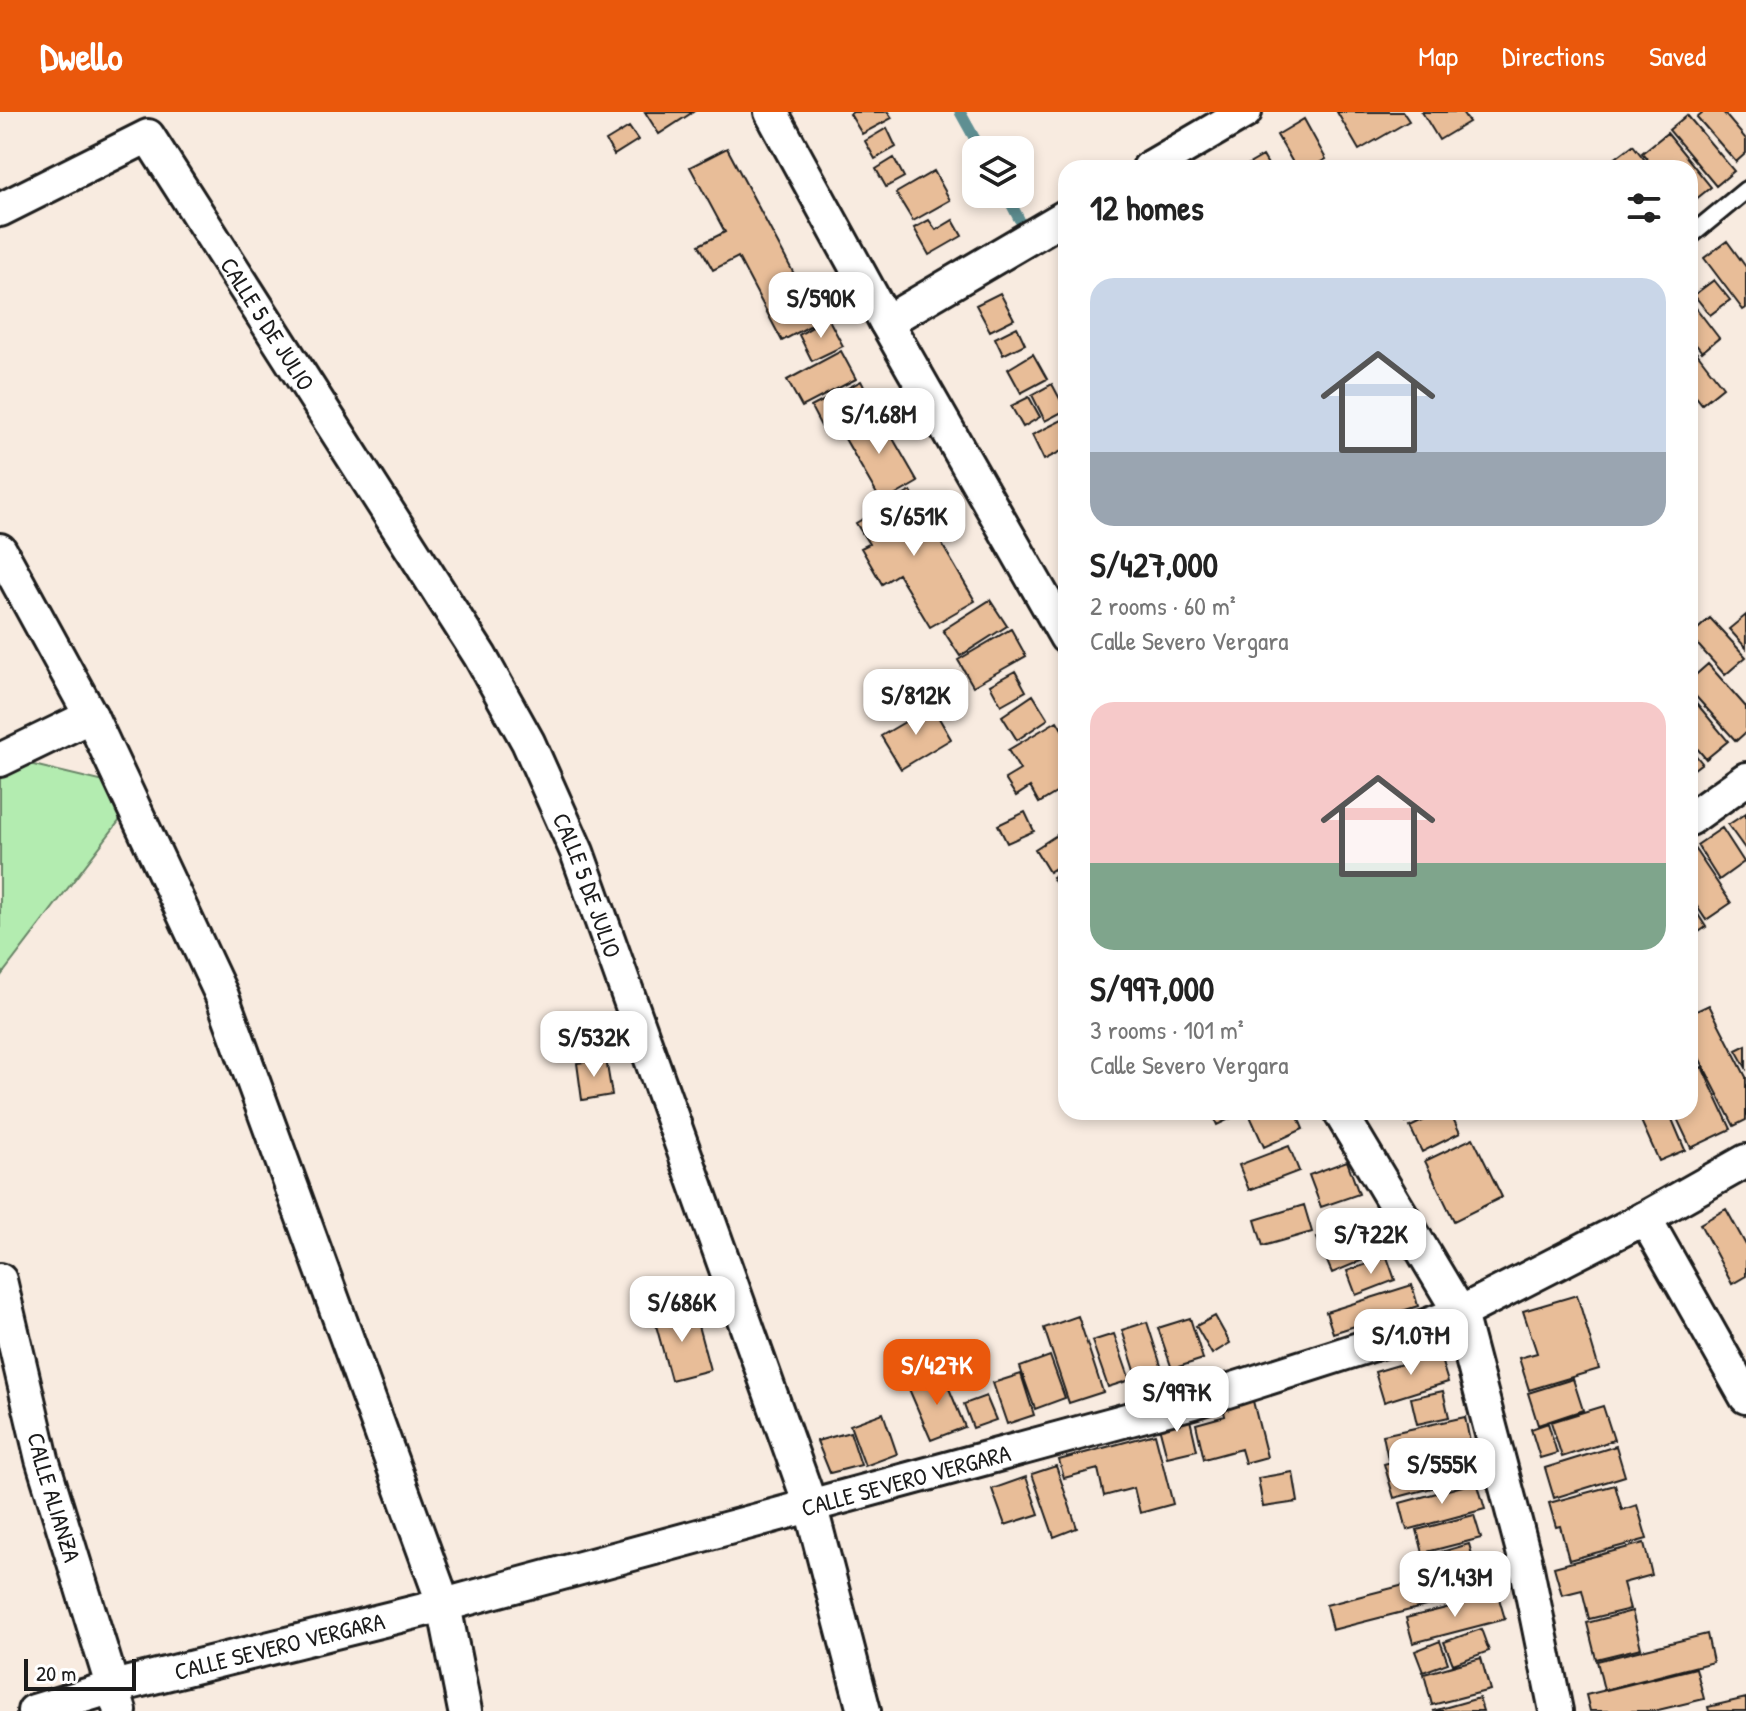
<!DOCTYPE html>
<html lang="en">
<head>
<meta charset="utf-8">
<style>
  body { margin:0; font-family:"Patrick Hand",sans-serif; background:#f2f2f2; color:#222; height:100vh; display:flex; flex-direction:column; font-size:30px; white-space:nowrap }
  * { box-sizing:border-box; margin:0 }
  p { font-size:26px; color:#767676 }
  .icon { flex:none; width:44px; height:44px; fill:none; stroke:currentColor; stroke-width:2; stroke-linecap:round; stroke-linejoin:round }
  .map { position:relative; flex:1; overflow:hidden }
  .panel { position:absolute; left:1058px; top:48px; width:640px; height:960px; display:flex; flex-direction:column; background:#fff; border-radius:24px; box-shadow:0 4px 12px #0003 }
  .panel>* { flex:none }
  .fabs { position:absolute; left:962px; top:24px; display:grid; gap:16px }
  .fabs a { display:grid; place-items:center; width:72px; height:72px; border-radius:16px; background:#fff; box-shadow:0 4px 12px #0003; font-size:40px }
  .scale { position:absolute; left:24px; bottom:20px; width:112px; box-sizing:border-box; padding-left:8px; border:4px solid #1c1c1c; border-top:0; font-size:22px; line-height:28px; white-space:nowrap; color:#1c1c1c; -webkit-text-stroke:6px #fff; paint-order:stroke }
  .price { position:absolute; translate:-50% -68px; padding:0 18px; border-radius:16px; background:#fff; color:#222; font-size:26px; line-height:52px; filter:drop-shadow(0 2px 4px #0008) }
  .price::after { content:''; position:absolute; left:50%; top:48px; width:24px; height:18px; margin-left:-12px; background:inherit; clip-path:polygon(0 0,100% 0,50% 100%) }
  .price.on { background:#ea580c; color:#fff }
  ul { padding:0; list-style:none }
  li { display:grid; align-content:center; gap:16px; height:424px; padding:0 32px }
  li span { display:grid; place-items:center; height:248px; border-radius:24px; color:#555 }
  li>.icon { margin-inline-start:auto }
  span .icon { width:144px; height:144px; fill:#fffc; stroke-width:1 }
  li b { font-size:34px }
  h2 { display:flex; justify-content:space-between; align-items:center; height:96px; padding:0 32px; font-size:34px }
  header { display:flex; align-items:center; gap:48px; box-sizing:border-box; height:112px; padding:0 40px; background:#ea580c; color:#fff }
  header strong { font-size:38px }
  nav { display:flex; gap:44px; margin-inline-start:auto; font-size:28px }
  .map>svg:first-child { display:block }
  .green { fill:#b3ecb0; stroke:#688466; stroke-width:2 }
  .lines { fill:none; stroke-linecap:round; stroke-linejoin:round }
  .stream { stroke:#5e8f92; stroke-width:11 }
  .building { fill:#e8bd98; stroke:#1c1c1c; stroke-width:2 }
  .service-casing { stroke:#1c1c1c; stroke-width:22 }
  .minor-casing { stroke:#1c1c1c; stroke-width:38 }
  .service { stroke:#fff; stroke-width:16 }
  .minor { stroke:#fff; stroke-width:32 }
  .labels { text-anchor:middle; dominant-baseline:central; stroke-width:8; stroke-linejoin:round; paint-order:stroke }
  .street-label { font-size:24px; fill:#1c1c1c; stroke:#fff }
</style>
</head>
<body>
<header>
<strong>Dwello</strong>
<nav><a>Map</a><a>Directions</a><a>Saved</a></nav>
</header>
<div class="map">
<svg width="1746" height="1599" viewBox="0 0 1746 1599">
  <rect width="100%" height="100%" fill="#f8ebe0"/>
  <filter id="ink" filterUnits="userSpaceOnUse"><feTurbulence type="fractalNoise" baseFrequency=".0125" numOctaves="2"/><feDisplacementMap in="SourceGraphic" scale="16" xChannelSelector="R" yChannelSelector="G"/><feConvolveMatrix kernelMatrix="1 2 1 2 8 2 1 2 1" color-interpolation-filters="sRGB"/></filter>
  <g filter="url(#ink)">
    <path class="green" d="M0 645 142 679 0 865Z"/>
    <g class="lines">
      <path class="stream" d="M960 0 981 38
        M1006 82 1019 107"/>
    </g>
    <path class="building" d="M645 0H693L659 22Z
      M853 0H888L892 6 862 22 850 2Z
      M1337 0H1403L1409 9 1359 38Z
      M1422 0H1462L1469 10 1439 28Z
      M1703 0H1723L1746 27V41L1736 50 1697 5Z
      M1687 3 1734 59 1716 74 1669 18Z
      M1304 7 1326 47 1310 56H1296L1277 23Z
      M629 15 638 28 614 43 606 29Z
      M887 16 896 35 875 47 865 29Z
      M1667 21 1711 75 1690 92V56H1655L1642 41Z
      M1633 33 1651 56H1613L1609 51Z
      M727 36 819 209 782 229 738 145 713 158 699 133 725 120 690 55Z
      M1263 44 1270 56 1244 55Z
      M894 46 904 65 886 75 876 57Z
      M934 59 950 88 913 109 896 81Z
      M929 108 936 118 953 108 962 124 929 143 914 116Z
      M1727 129 1746 155V196L1743 198 1704 146Z
      M1714 168 1730 188 1710 203 1694 183Z
      M1000 181 1014 207 990 219 976 193Z
      M1690 188 1719 226 1702 240 1690 225Z
      M828 206 843 234 812 249 799 223Z
      M1017 215 1025 232 1003 243 995 226Z
      M1690 232 1723 275 1702 292 1690 277Z
      M841 239 856 267 802 295 787 268Z
      M1033 242 1047 267 1021 281 1008 257Z
      M861 269 874 294 824 320 811 295Z
      M1052 272 1066 298 1045 309 1032 283Z
      M1029 285 1040 305 1023 315 1011 294Z
      M876 297 918 370 882 391 840 318Z
      M1064 307 1066 337 1044 348 1032 323Z
      M911 379 975 489 930 515 898 462 882 472 861 436 869 432 856 411Z
      M990 488 1007 514 960 544 943 518Z
      M1746 503V536L1729 517Z
      M1710 506 1746 545 1725 563 1690 524Z
      M1011 517 1026 544 973 574 958 548Z
      M1708 552 1746 595V620L1736 629 1690 578V568Z
      M1015 559 1026 579 1001 593 990 573Z
      M1033 583 1048 607 1017 628 1002 604Z
      M1693 587 1728 629 1706 647 1690 628V589Z
      M932 594 951 627 901 657 881 624Z
      M1057 609 1066 624V675L1039 691 1030 675 1016 684 1005 667 1020 658 1008 638Z
      M1690 636 1702 651 1690 660Z
      M1025 700 1034 719 1007 731 998 713Z
      M1746 701V738L1728 713Z
      M1722 716 1744 750 1719 768 1697 733Z
      M1066 717V749L1049 760 1035 737Z
      M1694 736 1731 791 1706 808 1690 784V739Z
      M1066 756V788L1052 765Z
      M1690 790 1706 815 1690 826Z
      M1709 893 1746 965V1008L1734 1014 1690 928V902Z
      M1746 933V956L1736 938Z
      M606 947 612 983 582 988 577 951Z
      M1702 955 1731 1017 1691 1036 1674 1000H1690V961Z
      M1211 1000H1244L1217 1013Z
      M1258 1000H1296L1303 1017 1264 1035 1250 1004Z
      M1401 1000H1428L1406 1011Z
      M1441 1000H1450L1460 1021 1422 1040 1410 1015Z
      M1637 1000H1669L1685 1038 1659 1049Z
      M1473 1026 1502 1085 1454 1109 1425 1049Z
      M1289 1034 1299 1059 1249 1078 1239 1053Z
      M1347 1049 1359 1082 1321 1095 1309 1063Z
      M1304 1093 1312 1120 1263 1134 1255 1108Z
      M1726 1097 1746 1133V1164L1732 1172 1700 1112Z
      M1375 1102 1389 1137 1332 1161 1317 1126Z
      M1387 1145 1395 1168 1356 1183 1347 1159Z
      M1412 1173 1418 1194 1333 1221 1326 1200Z
      M1577 1183 1599 1257 1529 1278 1519 1246 1537 1241 1523 1199Z
      M693 1195 710 1258 671 1268 654 1206Z
      M1078 1204 1103 1280 1069 1291 1044 1216Z
      M1215 1204 1230 1231 1212 1242 1196 1214Z
      M1190 1206 1203 1247 1172 1257 1158 1216Z
      M1147 1210 1163 1260 1138 1268 1122 1218Z
      M1114 1222 1130 1268 1108 1275 1092 1229Z
      M1439 1241 1448 1270 1384 1290 1375 1260Z
      M1050 1244 1065 1286 1035 1297 1020 1255Z
      M943 1262 965 1315 931 1328 909 1277Z
      M1021 1262 1034 1303 1007 1312 993 1271Z
      M1573 1267 1583 1298 1538 1313 1528 1281Z
      M1250 1277 1267 1345 1245 1351 1241 1337 1204 1347 1196 1312 1225 1304 1221 1285Z
      M1443 1279 1449 1305 1417 1312 1411 1286Z
      M986 1284 996 1308 973 1316 964 1292Z
      M1603 1294 1614 1328 1562 1345 1551 1310Z
      M1188 1299 1197 1338 1167 1345 1157 1307Z
      M883 1301 897 1342 865 1354 850 1313Z
      M1465 1305 1470 1330 1388 1347 1383 1323Z
      M1548 1311 1557 1341 1540 1346 1531 1317Z
      M850 1320 861 1353 830 1361 817 1329Z
      M1155 1322 1173 1392 1140 1401 1134 1376 1104 1384 1098 1357 1064 1366 1059 1348Z
      M1457 1332 1466 1367 1394 1386 1384 1352Z
      M1616 1334 1625 1364 1554 1386 1545 1356Z
      M1056 1354 1077 1416 1054 1425 1032 1362Z
      M1293 1360 1298 1390 1263 1395 1258 1366Z
      M1026 1365 1039 1402 1005 1413 992 1377Z
      M1477 1370 1485 1397 1407 1418 1400 1391Z
      M1615 1373 1622 1398 1637 1393 1647 1427 1569 1448 1560 1414 1556 1415 1549 1391Z
      M1474 1403 1481 1426 1423 1441 1417 1418Z
      M1644 1431 1652 1463 1623 1471 1630 1497 1589 1507 1582 1478 1562 1483 1554 1455Z
      M1469 1432 1475 1453 1419 1468 1414 1448Z
      M1490 1451 1496 1476 1332 1518 1326 1493Z
      M1498 1483 1505 1507 1413 1531 1406 1506Z
      M1632 1499 1641 1536 1596 1547 1587 1511Z
      M1481 1517 1489 1539 1453 1552 1444 1530Z
      M1707 1522 1713 1550 1604 1578 1597 1549Z
      M1440 1529 1448 1551 1423 1560 1415 1539Z
      M1481 1546 1490 1578 1432 1593 1424 1562Z
      M1696 1556 1704 1587 1654 1599H1590L1586 1583Z
      M1479 1586 1483 1599H1433Z
      M1746 1586V1599H1709L1708 1595Z"/>
    <g class="lines">
      <g class="service-casing">
        <path id="service" d="M1690 124 1746 78"/>
      </g>
      <g class="minor-casing">
        <g id="minor">
          <path d="M771 0 886 210 1066 525"/>
          <path d="M1149 56 1245 0"/>
          <path id="s1" d="M0 98 148 24 480 544 528 630 577 740 810 1392 864 1599"/>
          <path d="M886 210 1066 104"/>
          <path d="M0 438 91 604 222 884 444 1493 465 1599"/>
          <path d="M0 648 91 604"/>
          <path d="M1690 707 1746 667"/>
          <path d="M1340 1000 1460 1201 1525 1447 1556 1599"/>
          <path d="M1645 1106 1746 1285"/>
          <path id="s2" d="M0 1168 42 1347 120 1599"/>
          <path id="s3" d="M34 1599 113 1575 444 1493 1193 1290 1387 1228 1460 1201 1645 1106 1746 1049"/>
        </g>
      </g>
      <use href="#service" class="service"/>
      <use href="#minor" class="minor"/>
    </g>
  </g>
  <g class="labels">
    <g class="street-label">
      <text stroke="none"><textPath href="#s1" startOffset="388">CALLE 5 DE JULIO</textPath></text>
      <text stroke="none"><textPath href="#s1" startOffset="1036">CALLE 5 DE JULIO</textPath></text>
      <text stroke="none"><textPath href="#s3" startOffset="902">CALLE SEVERO VERGARA</textPath></text>
      <text stroke="none"><textPath href="#s2" startOffset="224">CALLE ALIANZA</textPath></text>
      <text stroke="none"><textPath href="#s3" startOffset="254">CALLE SEVERO VERGARA</textPath></text>
    </g>
  </g>
</svg>
<div class="fabs">
<a><svg class="icon" aria-label="layers" viewBox="0 0 24 24"><path d="M12 4l9 5-9 5-9-5zM3 14l9 5 9-5"/></svg></a>
</div>
<div class="scale">20 m</div>
<b class="price" style="left:821px;top:228px">S/590K</b>
<b class="price" style="left:879px;top:344px">S/1.68M</b>
<b class="price" style="left:914px;top:446px">S/651K</b>
<b class="price" style="left:916px;top:625px">S/812K</b>
<b class="price" style="left:594px;top:967px">S/532K</b>
<b class="price" style="left:1371px;top:1164px">S/722K</b>
<b class="price" style="left:682px;top:1232px">S/686K</b>
<b class="price" style="left:1411px;top:1265px">S/1.07M</b>
<b class="price on" style="left:937px;top:1295px">S/427K</b>
<b class="price" style="left:1177px;top:1322px">S/997K</b>
<b class="price" style="left:1442px;top:1394px">S/555K</b>
<b class="price" style="left:1455px;top:1507px">S/1.43M</b>
<section class="panel">
<h2>12 homes<svg class="icon" aria-label="filters" viewBox="0 0 24 24"><path d="M4 7h16M4 17h16"/><circle cx="9" cy="7" r="2"/><circle cx="15" cy="17" r="2"/></svg></h2>
<ul>
<li><span style="background:linear-gradient(#c9d6e8 70%,#9aa5b1 0)"><svg class="icon" aria-label="home" viewBox="0 0 24 24"><path d="M3 11l9-7 9 7M6 9v11h12V9"/></svg></span><div><b>S/427,000</b><p>2 rooms · 60 m²</p><p>Calle Severo Vergara</p></div></li>
<li><span style="background:linear-gradient(#f6c9c9 65%,#7fa58c 0)"><svg class="icon" aria-label="home" viewBox="0 0 24 24"><path d="M3 11l9-7 9 7M6 9v11h12V9"/></svg></span><div><b>S/997,000</b><p>3 rooms · 101 m²</p><p>Calle Severo Vergara</p></div></li>
</ul>
</section>
</div>
</body>
</html>
